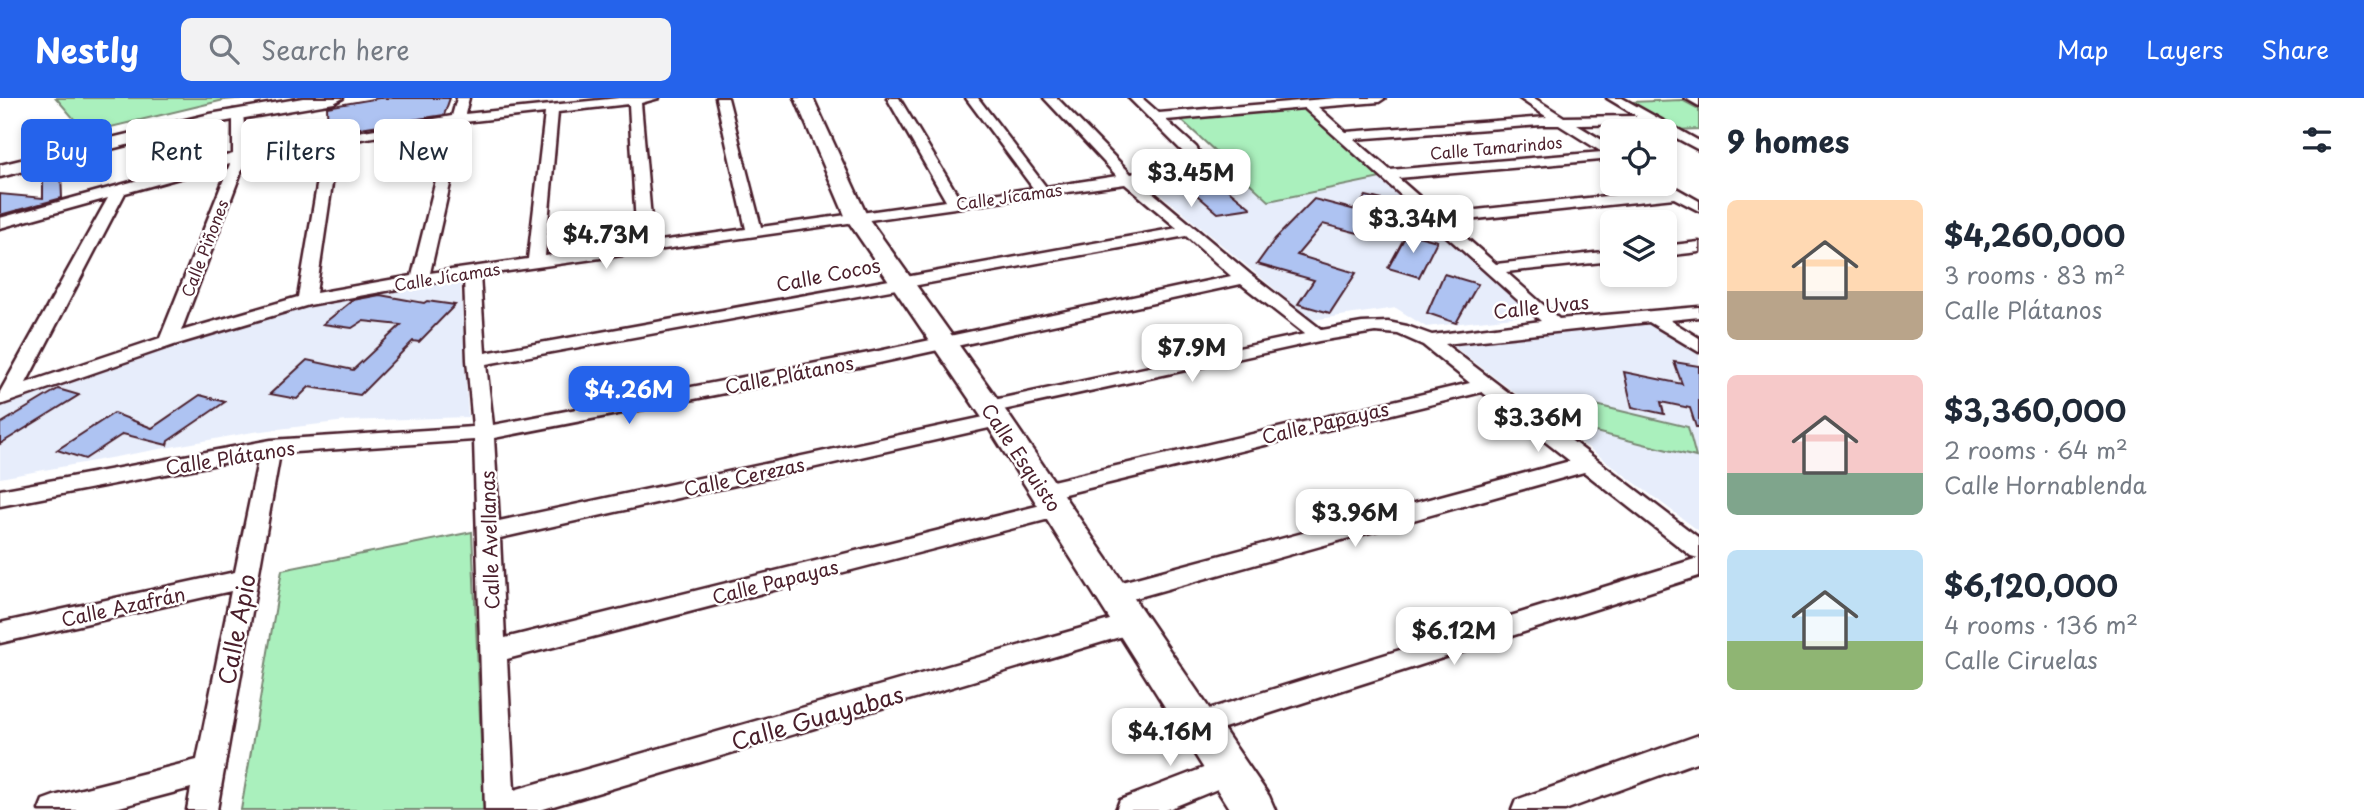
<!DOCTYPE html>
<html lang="en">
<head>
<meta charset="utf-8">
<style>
  body { margin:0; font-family:"Playpen Sans",sans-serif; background:#f2f2f3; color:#1f2937; height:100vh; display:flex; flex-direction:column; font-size:26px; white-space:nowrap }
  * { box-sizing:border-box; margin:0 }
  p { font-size:23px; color:#747a83 }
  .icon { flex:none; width:38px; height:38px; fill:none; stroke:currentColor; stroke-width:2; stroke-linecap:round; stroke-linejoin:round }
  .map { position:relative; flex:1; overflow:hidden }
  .side { display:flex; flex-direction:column; background:#fff; width:665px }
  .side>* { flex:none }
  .hud { position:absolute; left:21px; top:21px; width:665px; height:63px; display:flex; gap:14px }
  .fabs { position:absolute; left:1600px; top:21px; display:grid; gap:14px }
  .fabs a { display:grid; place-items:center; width:77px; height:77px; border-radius:10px; background:#fff; box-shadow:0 4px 10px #0003; font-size:35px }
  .price { position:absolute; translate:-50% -60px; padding:0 16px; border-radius:14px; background:#fff; color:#222; font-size:23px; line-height:46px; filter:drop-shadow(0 2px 4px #0008) }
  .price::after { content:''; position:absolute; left:50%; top:42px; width:21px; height:16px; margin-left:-10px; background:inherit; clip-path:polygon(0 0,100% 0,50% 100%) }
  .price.selected { background:#2563eb; color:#fff }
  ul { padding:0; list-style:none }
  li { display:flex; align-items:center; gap:21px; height:175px; padding:0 28px }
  li span { display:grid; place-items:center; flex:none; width:196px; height:140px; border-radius:10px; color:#555 }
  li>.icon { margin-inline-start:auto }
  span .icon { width:84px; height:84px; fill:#fffc; stroke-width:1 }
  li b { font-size:30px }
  h2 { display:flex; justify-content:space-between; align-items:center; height:84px; padding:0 28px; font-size:30px }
  .chip { padding:0 24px; border-radius:10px; background:#fff; box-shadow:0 4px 10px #0003; font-size:24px; line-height:63px }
  .chip.selected { background:#2563eb; color:#fff }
  header { display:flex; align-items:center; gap:42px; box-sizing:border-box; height:98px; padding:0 35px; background:#2563eb; color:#fff }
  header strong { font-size:33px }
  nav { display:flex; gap:38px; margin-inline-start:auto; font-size:24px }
  .search { width:490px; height:63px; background:#f2f2f3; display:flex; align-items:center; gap:18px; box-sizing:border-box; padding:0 24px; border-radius:10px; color:#747a83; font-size:26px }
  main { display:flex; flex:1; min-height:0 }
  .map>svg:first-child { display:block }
  .built { fill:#e7edfb }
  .green { fill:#aaf0bd; stroke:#7a8874; stroke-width:2 }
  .building { fill:#aec3f2; stroke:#4a1f2b; stroke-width:2 }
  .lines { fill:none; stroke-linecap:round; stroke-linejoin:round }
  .street-casing { stroke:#4a1f2b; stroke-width:5 }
  .secondary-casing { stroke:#4a1f2b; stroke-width:5 }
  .street { fill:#fff; fill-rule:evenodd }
  .secondary { fill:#fff; fill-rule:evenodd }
  .labels { text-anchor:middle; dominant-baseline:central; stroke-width:5; stroke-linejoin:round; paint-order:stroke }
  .far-street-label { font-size:16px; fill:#4a1f2b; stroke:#fff }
  .street-label { font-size:19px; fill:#4a1f2b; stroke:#fff }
  .near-street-label { font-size:23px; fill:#4a1f2b; stroke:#fff }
</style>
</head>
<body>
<header>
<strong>Nestly</strong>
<div class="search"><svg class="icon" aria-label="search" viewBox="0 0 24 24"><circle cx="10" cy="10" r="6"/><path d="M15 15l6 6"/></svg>Search here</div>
<nav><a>Map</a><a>Layers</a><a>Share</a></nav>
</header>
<main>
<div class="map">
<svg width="1699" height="712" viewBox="0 0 1699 712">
  <rect width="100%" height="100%" fill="#fff"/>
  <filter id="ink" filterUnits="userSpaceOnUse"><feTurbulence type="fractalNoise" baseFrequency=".0143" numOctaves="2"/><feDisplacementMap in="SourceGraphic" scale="14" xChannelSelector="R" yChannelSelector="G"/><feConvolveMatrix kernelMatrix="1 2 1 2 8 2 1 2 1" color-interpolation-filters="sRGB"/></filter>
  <g filter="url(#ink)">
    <path class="built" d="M1229 66 1269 103 1381 80 1531 217 1426 229 1396 210 1312 222 1141 80Z
      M460 175 468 319 346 323 253 334 0 380V307L158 250 306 204Z
      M1648 221 1699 253V433L1449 245Z"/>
    <path class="green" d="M56 0H247L224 2 86 35Z
      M1682 2 1699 11V31L1675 32 1628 4Z
      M1304 11 1381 80 1269 103 1177 18Z
      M1579 303 1688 329 1696 359 1583 331Z
      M472 434 484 712H241L282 472Z"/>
    <path class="building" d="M379 0H450L444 17 328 35 327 9Z
      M61 75 62 100 0 117V96L43 100V79Z
      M1216 82 1251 110 1218 115 1185 87Z
      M1366 98 1390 104 1370 138 1323 126 1297 157 1356 175 1330 215 1298 206 1314 182 1257 166 1275 141 1314 101 1356 112Z
      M1407 135 1437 143 1419 179 1388 170Z
      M1444 176 1478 186 1456 225 1427 215Z
      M380 197 424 205 427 203 455 207 419 244 413 243 360 297 309 289 297 301 270 296 307 262 353 272 401 227 363 223 352 230 323 226 353 202Z
      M1674 264 1699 268V329H1696L1690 310 1661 304 1664 316 1632 309 1624 274 1682 286Z
      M58 291 79 297 0 346V326Z
      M200 297 225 304 168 343 167 347 123 336 85 361 57 352 114 315 152 330Z"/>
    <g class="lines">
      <g class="street-casing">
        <path id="street" d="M457 0H469L465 16 619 0H659L641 5 653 144 746 131 716 0H728L761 129 946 103 887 0H899L960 101 1033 90 966 0H978L1046 89 1117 78 1044 0H1057L1131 76 1188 64 1189 60 1129 0H1142L1159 15 1336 0H1385L1379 4 1318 9 1346 34 1547 19 1519 0H1534L1564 19 1637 18 1607 0H1622L1699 43V52L1650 26 1577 27 1612 48V61L1398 80 1439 116 1662 92 1660 89 1667 85 1699 103V113L1674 100 1448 124 1496 166 1612 153V163L1506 174 1559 221 1699 209V219L1670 222 1699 240V254L1649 224 1445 246 1699 440V478L1196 639 1186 636 1182 627 1186 618 1196 615 1698 460 1691 458 1584 374 1114 506 1105 503 1102 496 1105 489 1114 486 1570 363 1482 294 1044 401 1036 398 1033 393 1036 388 1044 385 1470 285 1423 247 1398 236 1375 234 1319 243 989 315 982 313 979 309 982 305 989 303 1305 236 1241 186 874 266 494 340 499 423 998 316 1005 317 1008 322 1005 327 998 328 500 440 505 540 1057 403 1065 405 1068 411 1065 417 1057 419 507 561 514 692 1134 515 1143 518 1147 525 1143 532 540 712H485L474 342 280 355 217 712H187L191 690 108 712H39L43 702 54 698 197 662 231 493 0 545V525L235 474 259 358 0 408V392L271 342 473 329 467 262 464 179 309 207 174 247 0 307V294L108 100 0 130V120L233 56V12H241L243 15 246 53 452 18ZM629 6 637 146 545 158 558 14ZM1304 10 1541 223 1432 237 1407 228 1388 224 1362 225 1322 232 1250 176 1139 83 1200 70 1203 60 1196 49 1166 22ZM545 15 528 161 430 175 464 24ZM450 26 412 178 316 195 338 45ZM1541 27H1559L1602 54 1390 72 1354 41ZM324 47 298 199 181 233 246 61ZM230 66 160 240 26 285 125 95ZM1125 86 1177 130 485 255 480 177ZM1186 138 1231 178 874 254 493 327 486 266Z
          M1685 0H1699V8Z
          M1699 144V154L1664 158V148Z
          M1699 637V663L1565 712H1512L1516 702Z
          M1227 661 1237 665 1241 674 1237 683 1166 712H1116L1120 702Z"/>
      </g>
      <g class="secondary-casing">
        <path id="secondary" d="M303 0H343L334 5 210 26 0 79V67L210 16Z
          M795 0H813L868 120 1008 316 1269 698 1275 712H1230L987 327 846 120Z"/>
      </g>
      <use href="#street" class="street"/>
      <use href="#secondary" class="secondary"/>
    </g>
  </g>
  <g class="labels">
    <g class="far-street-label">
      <text transform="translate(1496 49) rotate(-5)">Calle Tamarindos</text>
      <text transform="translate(1009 98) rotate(-8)">Calle Jícamas</text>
      <text transform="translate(204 150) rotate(-69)">Calle Piñones</text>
      <text transform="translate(447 178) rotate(-9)">Calle Jícamas</text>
    </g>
    <g class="street-label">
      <text transform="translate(828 176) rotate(-11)">Calle Cocos</text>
      <text transform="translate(1541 208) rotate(-6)">Calle Uvas</text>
      <text transform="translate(789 276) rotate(-11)">Calle Plátanos</text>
      <text transform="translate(1325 324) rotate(-13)">Calle Papayas</text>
      <text transform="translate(230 359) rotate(-9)">Calle Plátanos</text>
      <text transform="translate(1022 359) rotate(56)">Calle Esquisto</text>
      <text transform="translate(744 378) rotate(-12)">Calle Cerezas</text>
      <text transform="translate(489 442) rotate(-92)">Calle Avellanas</text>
      <text transform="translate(775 483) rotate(-14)">Calle Papayas</text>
      <text transform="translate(123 508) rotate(-12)">Calle Azafrán</text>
    </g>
    <g class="near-street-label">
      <text transform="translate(236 531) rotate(-79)">Calle Apio</text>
      <text transform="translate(817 619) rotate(-16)">Calle Guayabas</text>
    </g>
  </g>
</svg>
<div class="fabs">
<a><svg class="icon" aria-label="locate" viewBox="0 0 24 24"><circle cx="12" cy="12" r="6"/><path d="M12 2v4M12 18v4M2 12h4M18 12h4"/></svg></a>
<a><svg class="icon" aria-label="layers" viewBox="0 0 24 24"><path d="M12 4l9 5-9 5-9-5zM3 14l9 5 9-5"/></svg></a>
</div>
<b class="price" style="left:1191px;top:111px">$3.45M</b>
<b class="price" style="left:1413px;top:157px">$3.34M</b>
<b class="price" style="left:606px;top:173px">$4.73M</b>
<b class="price" style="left:1192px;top:286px">$7.9M</b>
<b class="price selected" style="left:629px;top:328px">$4.26M</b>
<b class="price" style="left:1538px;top:356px">$3.36M</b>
<b class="price" style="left:1355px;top:451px">$3.96M</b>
<b class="price" style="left:1454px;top:569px">$6.12M</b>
<b class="price" style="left:1170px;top:670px">$4.16M</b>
<div class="hud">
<a class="chip selected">Buy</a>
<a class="chip">Rent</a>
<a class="chip">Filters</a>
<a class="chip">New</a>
</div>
</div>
<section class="side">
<h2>9 homes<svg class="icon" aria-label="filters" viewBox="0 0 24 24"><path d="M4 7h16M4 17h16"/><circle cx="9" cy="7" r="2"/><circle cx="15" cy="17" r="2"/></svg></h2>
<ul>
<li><span style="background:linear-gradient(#ffd9b3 65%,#b9a48a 0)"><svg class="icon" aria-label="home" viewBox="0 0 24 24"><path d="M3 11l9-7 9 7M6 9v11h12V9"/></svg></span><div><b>$4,260,000</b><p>3 rooms · 83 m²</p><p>Calle Plátanos</p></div></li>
<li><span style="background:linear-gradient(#f6c9c9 70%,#7fa58c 0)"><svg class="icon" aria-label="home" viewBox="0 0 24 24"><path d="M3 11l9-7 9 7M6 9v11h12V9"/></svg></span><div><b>$3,360,000</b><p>2 rooms · 64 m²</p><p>Calle Hornablenda</p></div></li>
<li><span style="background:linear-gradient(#bfe0f5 65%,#8fb573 0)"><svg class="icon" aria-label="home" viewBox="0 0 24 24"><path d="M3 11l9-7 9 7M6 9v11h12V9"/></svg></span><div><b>$6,120,000</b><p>4 rooms · 136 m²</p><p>Calle Ciruelas</p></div></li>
</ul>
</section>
</main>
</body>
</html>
